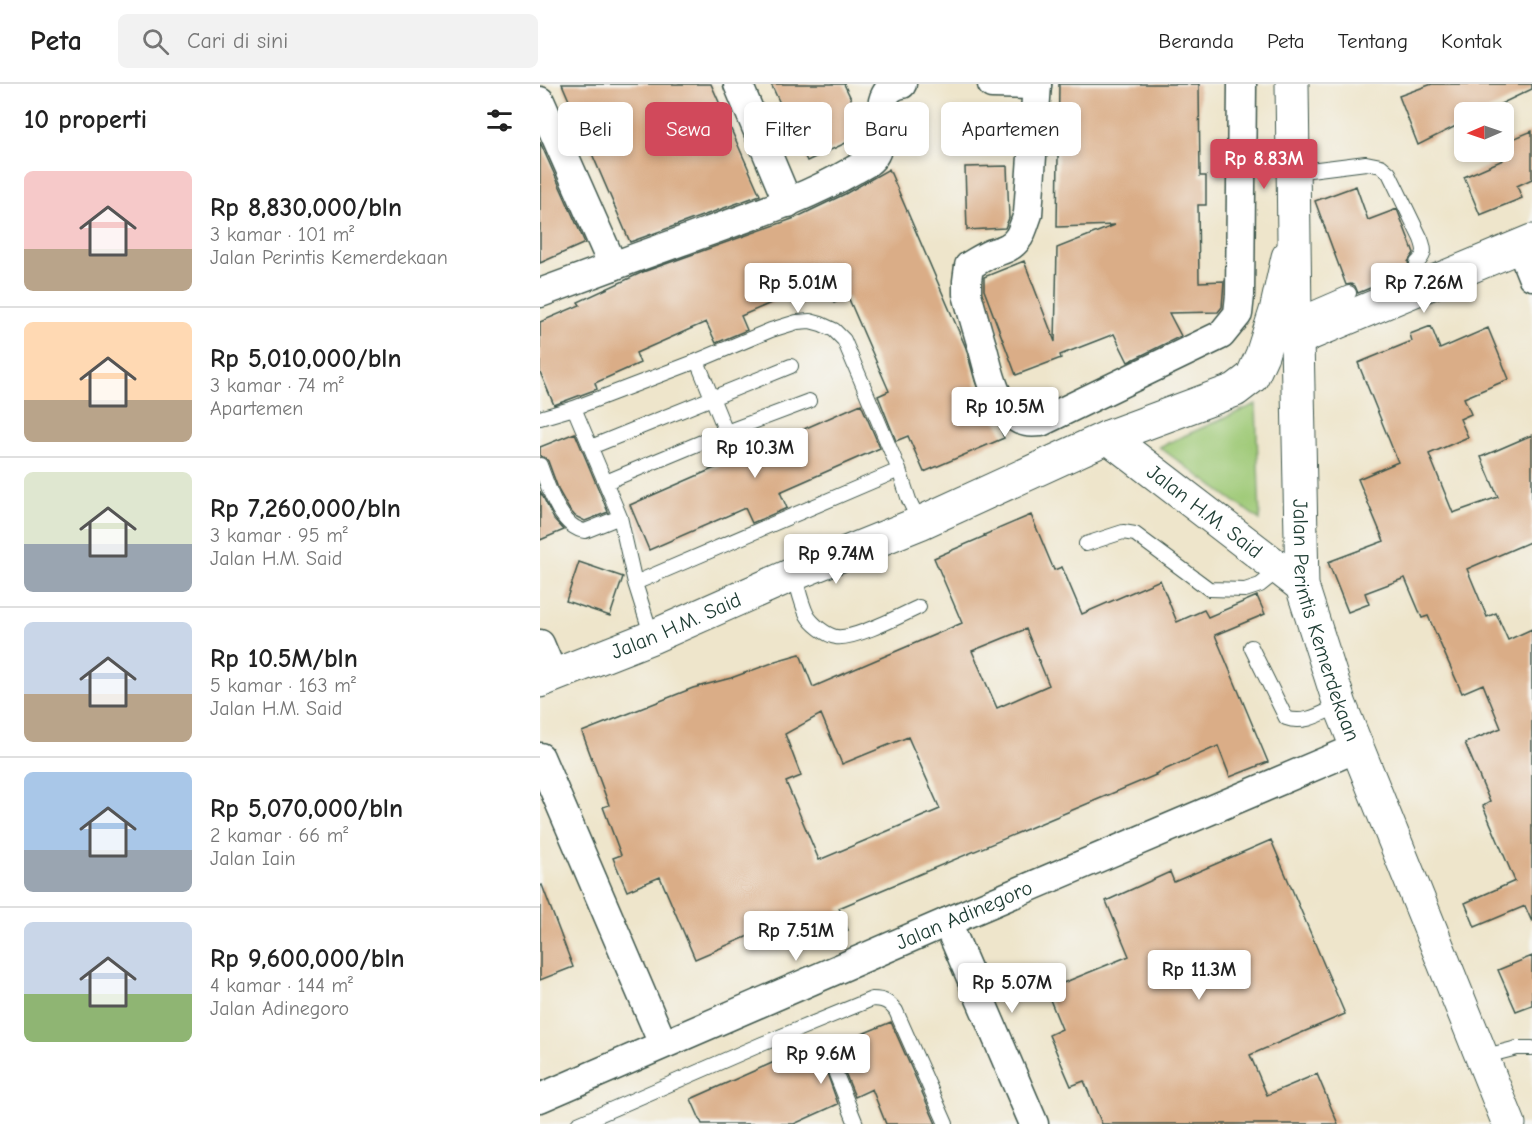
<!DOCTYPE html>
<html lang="id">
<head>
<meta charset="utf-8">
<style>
  body { margin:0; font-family:"Comic Neue",sans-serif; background:#f2f2f2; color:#222; height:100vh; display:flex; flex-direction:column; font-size:22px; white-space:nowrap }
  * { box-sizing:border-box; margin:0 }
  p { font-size:20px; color:#767676 }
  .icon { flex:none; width:33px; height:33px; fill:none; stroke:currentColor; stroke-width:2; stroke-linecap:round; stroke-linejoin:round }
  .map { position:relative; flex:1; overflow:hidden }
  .sheet { display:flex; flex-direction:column; background:#fff; width:540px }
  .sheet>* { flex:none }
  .top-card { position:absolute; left:18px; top:18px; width:570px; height:54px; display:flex; gap:12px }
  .needle { width:39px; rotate:268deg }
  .tools { position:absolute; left:914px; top:18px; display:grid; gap:12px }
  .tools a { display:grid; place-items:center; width:60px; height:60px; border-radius:9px; background:#fff; box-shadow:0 3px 9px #0003; font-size:30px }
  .price { position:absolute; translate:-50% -51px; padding:0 14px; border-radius:6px; background:#fff; color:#222; font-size:20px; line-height:39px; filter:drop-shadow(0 2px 3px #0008) }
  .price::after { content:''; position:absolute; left:50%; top:36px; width:18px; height:14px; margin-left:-9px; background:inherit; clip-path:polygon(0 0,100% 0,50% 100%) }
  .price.on { background:#d1495b; color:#fff }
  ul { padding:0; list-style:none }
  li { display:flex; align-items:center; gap:18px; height:150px; padding:0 24px }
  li+li { border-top:2px solid #e0e0e0 }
  li span { display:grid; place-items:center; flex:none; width:168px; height:120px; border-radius:9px; color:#555 }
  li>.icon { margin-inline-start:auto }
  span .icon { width:72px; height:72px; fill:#fffc; stroke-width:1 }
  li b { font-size:26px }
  h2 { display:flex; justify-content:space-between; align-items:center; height:72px; padding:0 24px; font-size:26px }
  .chip { padding:0 21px; border-radius:9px; background:#fff; box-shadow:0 3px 9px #0003; font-size:21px; line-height:54px }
  .chip.on { background:#d1495b; color:#fff }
  header { display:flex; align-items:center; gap:36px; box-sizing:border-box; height:84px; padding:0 30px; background:#fff; border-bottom:2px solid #e0e0e0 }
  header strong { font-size:28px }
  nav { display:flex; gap:33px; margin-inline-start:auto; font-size:21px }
  .search { width:420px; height:54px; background:#f2f2f2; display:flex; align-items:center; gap:15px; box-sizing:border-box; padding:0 21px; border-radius:9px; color:#767676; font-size:22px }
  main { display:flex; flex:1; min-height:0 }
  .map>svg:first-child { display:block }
  .green { fill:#9ec976; stroke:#5e8355; stroke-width:1.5 }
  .building { fill:#daad87; fill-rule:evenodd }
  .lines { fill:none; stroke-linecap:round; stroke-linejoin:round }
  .lane-casing { stroke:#3e564b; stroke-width:16 }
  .street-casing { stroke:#3e564b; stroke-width:31 }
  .secondary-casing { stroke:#3e564b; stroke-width:35 }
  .primary-casing { stroke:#3e564b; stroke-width:35 }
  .lane { stroke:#fff; stroke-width:14 }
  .street { stroke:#fff; stroke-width:28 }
  .secondary { stroke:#fff; stroke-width:33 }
  .primary { stroke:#fff; stroke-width:33 }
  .labels { text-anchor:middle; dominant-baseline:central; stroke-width:6; stroke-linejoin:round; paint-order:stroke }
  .street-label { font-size:21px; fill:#1f3d34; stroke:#f6f6f2 }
</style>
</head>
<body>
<header>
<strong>Peta</strong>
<div class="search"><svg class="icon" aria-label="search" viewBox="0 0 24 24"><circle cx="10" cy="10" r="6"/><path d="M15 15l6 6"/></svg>Cari di sini</div>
<nav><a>Beranda</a><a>Peta</a><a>Tentang</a><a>Kontak</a></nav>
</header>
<main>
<section class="sheet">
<h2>10 properti<svg class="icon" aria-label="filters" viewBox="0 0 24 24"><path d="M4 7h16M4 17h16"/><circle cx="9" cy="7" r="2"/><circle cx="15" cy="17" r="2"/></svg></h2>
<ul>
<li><span style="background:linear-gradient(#f6c9c9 65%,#b9a48a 0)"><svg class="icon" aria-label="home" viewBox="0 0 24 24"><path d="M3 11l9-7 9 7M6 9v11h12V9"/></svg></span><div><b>Rp 8,830,000/bln</b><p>3 kamar · 101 m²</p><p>Jalan Perintis Kemerdekaan</p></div></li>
<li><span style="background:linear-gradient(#ffd9b3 65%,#b9a48a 0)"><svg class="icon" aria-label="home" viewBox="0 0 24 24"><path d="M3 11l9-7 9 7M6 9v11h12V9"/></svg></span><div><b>Rp 5,010,000/bln</b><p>3 kamar · 74 m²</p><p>Apartemen</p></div></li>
<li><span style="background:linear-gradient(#dfe7d0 60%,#9aa5b1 0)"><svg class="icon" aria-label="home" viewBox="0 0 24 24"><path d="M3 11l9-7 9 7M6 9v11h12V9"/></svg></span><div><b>Rp 7,260,000/bln</b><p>3 kamar · 95 m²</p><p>Jalan H.M. Said</p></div></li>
<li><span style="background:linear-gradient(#c9d6e8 60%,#b9a48a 0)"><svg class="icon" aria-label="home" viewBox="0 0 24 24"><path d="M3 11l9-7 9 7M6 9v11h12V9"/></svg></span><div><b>Rp 10.5M/bln</b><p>5 kamar · 163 m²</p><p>Jalan H.M. Said</p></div></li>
<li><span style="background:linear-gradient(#a9c7e8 65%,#9aa5b1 0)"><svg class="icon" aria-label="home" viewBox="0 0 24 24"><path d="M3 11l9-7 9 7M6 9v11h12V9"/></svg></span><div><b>Rp 5,070,000/bln</b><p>2 kamar · 66 m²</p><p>Jalan Iain</p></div></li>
<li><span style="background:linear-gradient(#c9d6e8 60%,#8fb573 0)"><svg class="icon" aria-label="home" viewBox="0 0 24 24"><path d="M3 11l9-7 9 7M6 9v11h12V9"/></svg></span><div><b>Rp 9,600,000/bln</b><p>4 kamar · 144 m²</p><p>Jalan Adinegoro</p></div></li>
</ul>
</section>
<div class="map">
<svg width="992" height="1040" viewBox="0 0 992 1040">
  <rect width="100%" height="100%" fill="#f6f6f2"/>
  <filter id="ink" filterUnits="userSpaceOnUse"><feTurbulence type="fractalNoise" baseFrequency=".0167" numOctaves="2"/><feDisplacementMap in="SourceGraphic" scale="12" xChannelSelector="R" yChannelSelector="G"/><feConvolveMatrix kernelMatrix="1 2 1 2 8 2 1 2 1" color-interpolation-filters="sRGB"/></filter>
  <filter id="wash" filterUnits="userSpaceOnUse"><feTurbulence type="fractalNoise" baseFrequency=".008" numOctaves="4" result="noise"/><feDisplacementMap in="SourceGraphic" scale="24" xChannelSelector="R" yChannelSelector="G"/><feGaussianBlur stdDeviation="1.35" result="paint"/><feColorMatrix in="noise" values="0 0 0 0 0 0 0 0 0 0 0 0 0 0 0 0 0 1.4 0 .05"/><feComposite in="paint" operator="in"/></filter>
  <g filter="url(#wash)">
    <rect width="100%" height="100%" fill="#eee5cb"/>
    <path class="green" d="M716 320 720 436 619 363Z"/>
    <g id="blocks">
      <path class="building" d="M22 0H171L220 111 90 158Z
        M231 0H304L324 42 323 51 267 77Z
        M519 0H659L660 92H666V121H658L659 198 684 197 682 223 678 228 629 229 641 252 588 278 574 250 520 271 521 274 476 291 444 206V193L484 177 515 258 517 164 575 141 517 143Z
        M892 0H992V5L944 28H924V38L878 61 859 12Z
        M992 47V95L977 102 982 114 940 131 924 93 963 76V59Z
        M0 58 45 159 0 179Z
        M467 82 469 134 465 144 427 146 425 83Z
        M349 85 426 264 435 297 442 317 448 328 458 339 464 354 384 388 368 352 356 357 338 312 349 307 308 213 294 219 284 196 201 232 207 246 176 259 166 238 96 269 100 279 55 299 57 305 14 321 0 288V238L40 221 38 218 103 188 255 134 305 110Z
        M816 102 828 136 857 125 874 169 868 178 869 182 872 187 818 209 815 202 811 200 806 201 775 117Z
        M891 242 900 265 948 244 969 295 924 314 931 330 920 335 928 353 889 370 913 429 958 413 941 373 992 351V457L927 485 947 533 956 529 968 556 992 545V838L985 822 935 843 925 819 975 797 943 722 950 718 925 659 961 644 943 600 922 609 888 532 882 534 865 494 825 509 829 520 808 528 788 478 844 457 818 395 858 378 818 279 872 257 870 250Z
        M321 320 340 364 240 408 247 424 212 439 205 424 109 466 90 421Z
        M35 349 68 428 45 437 35 432 29 425 19 407 8 377 5 374 0 372V363Z
        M0 407 14 435 24 446 0 456Z
        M491 431 514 486 522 483 542 530 620 496 637 538 664 526 668 533 717 512 725 530 675 551 728 678 690 693 678 662 615 690 616 691 299 824 308 846 273 861 260 830 155 875 120 793 87 807 73 774 81 771 63 723 69 721 42 648 153 604 191 594 235 578V577L260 570 273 603 422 539 394 474 445 452 444 451ZM486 545 509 601 457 624 432 567ZM281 630 302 680 368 653 400 725 279 776 246 698 261 692 245 650Z
        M39 478 83 493 70 532 26 517Z
        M731 756 805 930 710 971 727 1011 777 990 798 1040H562L544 997 531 1002 509 951 522 945 506 906 589 872 566 817 630 788 634 798Z
        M2 801 33 883 0 896V802Z
        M992 872V921L976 927 958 886Z
        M351 938 396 1040H346L332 1005 315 1013 304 986 301 983 297 981 289 984 287 989 298 1020 254 1040H162L151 1015 277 959 281 967Z"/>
    </g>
  </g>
  <g filter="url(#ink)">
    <use href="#blocks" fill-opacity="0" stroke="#3e564b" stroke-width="1.5"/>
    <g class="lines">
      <g class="lane-casing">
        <path id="lane" d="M754 88 826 79 841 82 849 89 881 155C885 166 886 170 877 179
          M756 232 809 209
          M157 277 186 348
          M34 324 80 433
          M0 334 34 324 157 277 231 246 257 238 270 237 281 240 294 246 304 256 359 386 369 416 380 439
          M51 363 251 282
          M0 381C8 402 20 444 45 447L80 433 95 499 112 553
          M66 398 186 348 269 317
          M546 460 583 448 595 450 669 505 705 506 720 501 740 485
          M254 490C258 503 261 519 267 531 272 540 286 551 296 553 314 556 362 531 379 523
          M95 499 359 386
          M711 563 746 634C765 641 782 629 800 621
          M942 973 977 964H992
          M296 990 316 1040
          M38 1040 222 960 332 915C344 915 349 918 356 927L406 1040"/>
      </g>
      <g class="street-casing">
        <g id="street">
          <path d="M198 0 248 119"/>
          <path d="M452 0 497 1"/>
          <path d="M497 0 488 130C485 138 483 146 479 153 472 164 462 166 450 170 443 173 436 178 429 182L427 197V210C432 228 437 246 443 265 449 287 454 317 474 332 482 339 490 339 501 338L681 251 698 230 700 211 702 0"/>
          <path d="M0 17 73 182"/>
          <path d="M980 162 992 192"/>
          <path d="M0 209C56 188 111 168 167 148 217 130 268 113 314 86 321 82 331 78 335 70 347 48 330 5 362 0"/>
          <path d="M0 560 13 591"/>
          <path d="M0 673 123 960"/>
          <path d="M407 838 494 1040"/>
          <path id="s1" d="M0 1014 407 838 817 664"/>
        </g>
      </g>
      <g class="secondary-casing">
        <g id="secondary">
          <path d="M757 255 992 157"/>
          <path id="s2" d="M568 353 762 502"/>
          <path id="s3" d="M0 597 112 553 254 490 380 439 568 353 695 306 712 293 722 271 736 227 748 173"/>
        </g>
      </g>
      <g class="primary-casing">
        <g id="primary">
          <path id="s4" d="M752 0 755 233 757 255 762 502 800 621 969 1040"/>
        </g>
      </g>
      <use href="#lane" class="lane"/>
      <use href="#street" class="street"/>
      <use href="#secondary" class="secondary"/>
      <use href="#primary" class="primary"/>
    </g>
  </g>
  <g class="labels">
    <g class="street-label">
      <text stroke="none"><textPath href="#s2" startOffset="122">Jalan H.M. Said</textPath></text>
      <text stroke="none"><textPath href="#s4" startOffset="540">Jalan Perintis Kemerdekaan</textPath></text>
      <text stroke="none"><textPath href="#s3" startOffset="147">Jalan H.M. Said</textPath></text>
      <text stroke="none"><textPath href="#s1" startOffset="462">Jalan Adinegoro</textPath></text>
    </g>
  </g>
</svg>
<div class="tools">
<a><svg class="needle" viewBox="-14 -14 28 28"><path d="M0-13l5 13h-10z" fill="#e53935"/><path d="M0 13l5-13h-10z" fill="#767676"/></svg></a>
</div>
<b class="price on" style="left:724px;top:106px">Rp 8.83M</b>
<b class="price" style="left:258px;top:230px">Rp 5.01M</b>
<b class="price" style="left:884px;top:230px">Rp 7.26M</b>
<b class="price" style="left:465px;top:354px">Rp 10.5M</b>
<b class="price" style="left:215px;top:395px">Rp 10.3M</b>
<b class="price" style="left:296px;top:501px">Rp 9.74M</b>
<b class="price" style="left:256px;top:878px">Rp 7.51M</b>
<b class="price" style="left:659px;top:917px">Rp 11.3M</b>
<b class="price" style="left:472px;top:930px">Rp 5.07M</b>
<b class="price" style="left:281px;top:1001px">Rp 9.6M</b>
<div class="top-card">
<a class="chip">Beli</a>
<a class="chip on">Sewa</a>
<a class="chip">Filter</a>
<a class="chip">Baru</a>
<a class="chip">Apartemen</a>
</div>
</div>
</main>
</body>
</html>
